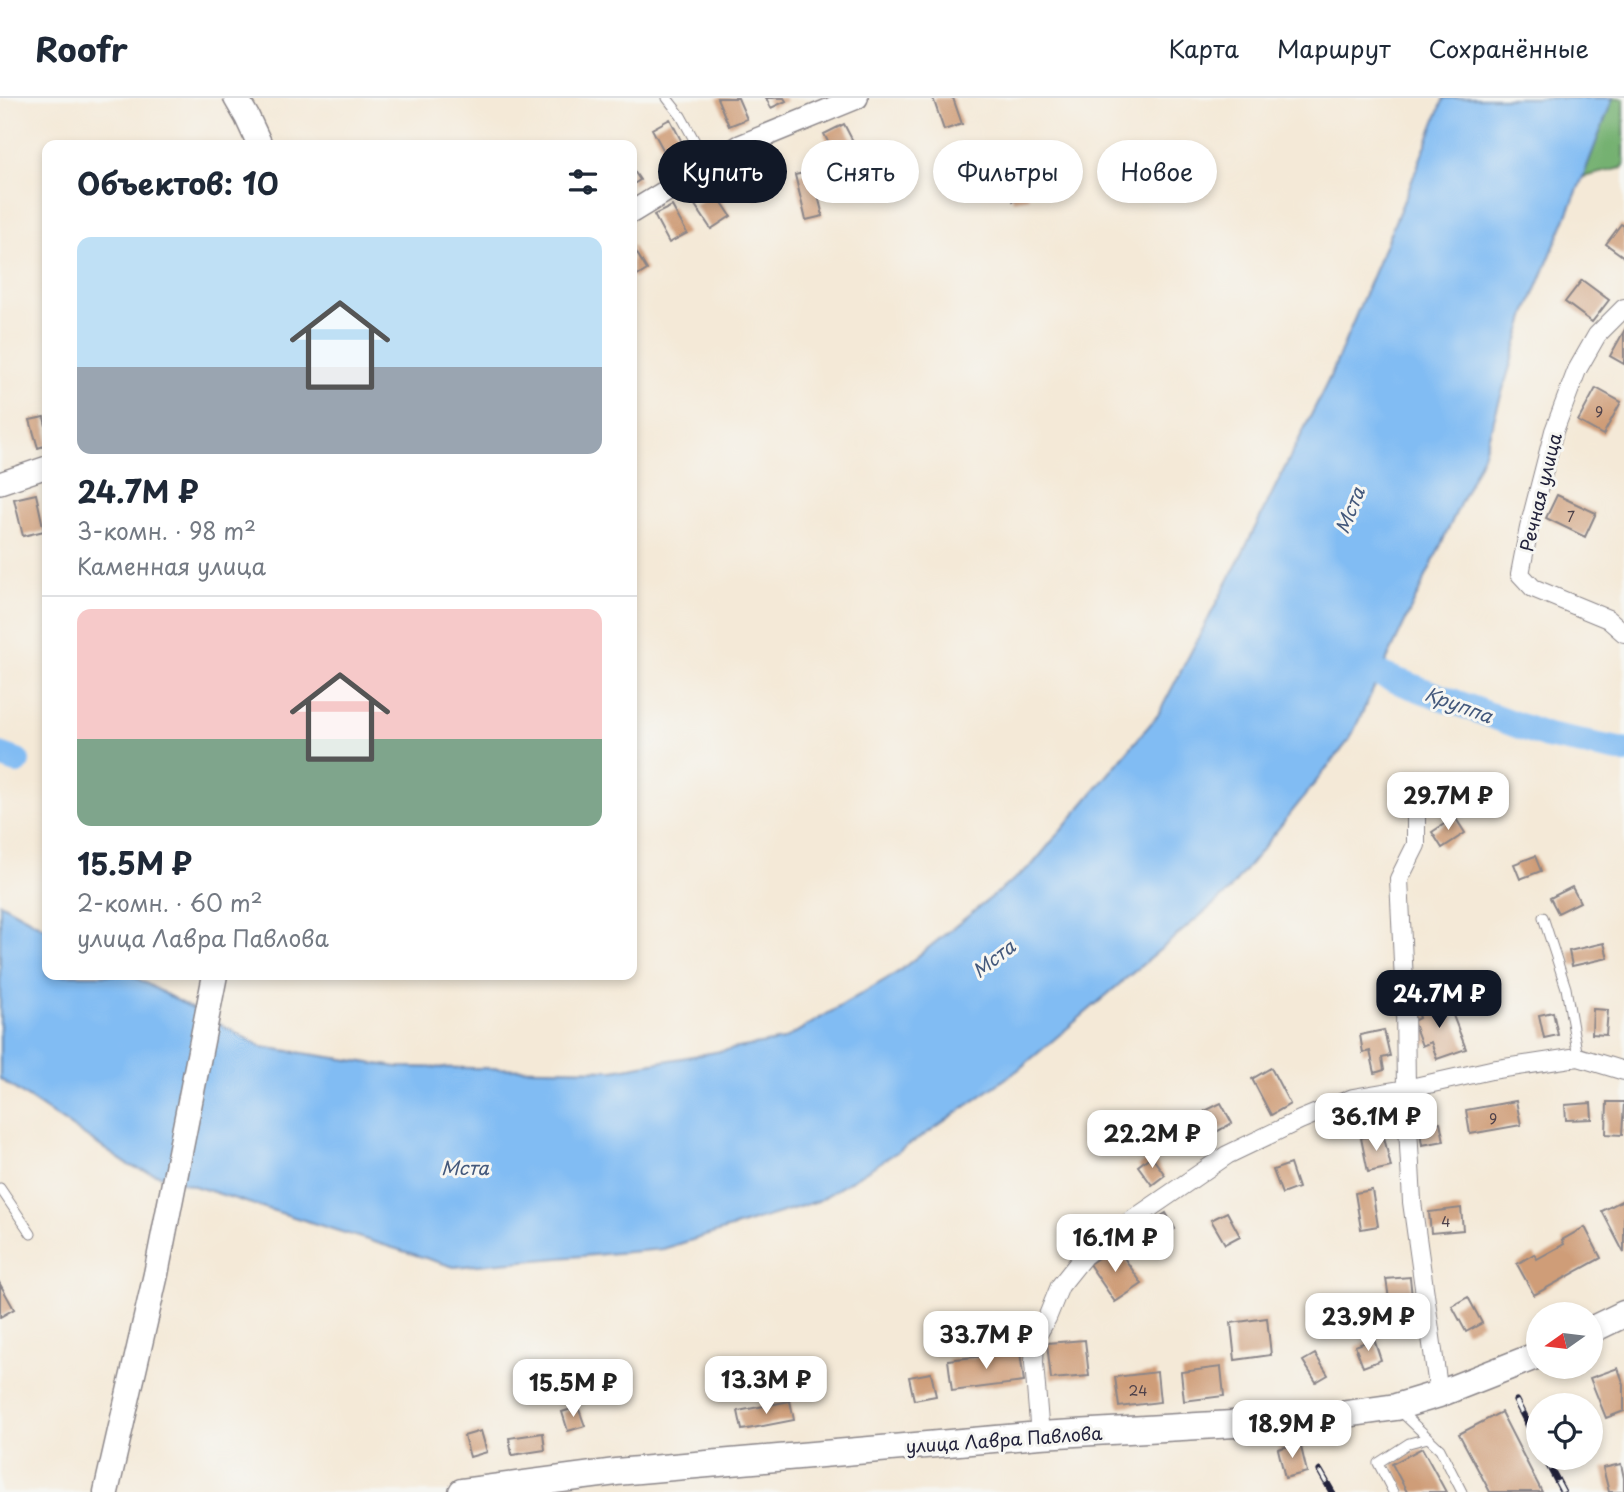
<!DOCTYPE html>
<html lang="ru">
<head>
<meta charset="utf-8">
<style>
  body { margin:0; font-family:"Playpen Sans",sans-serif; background:#f6f6f7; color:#1f2937; height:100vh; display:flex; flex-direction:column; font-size:26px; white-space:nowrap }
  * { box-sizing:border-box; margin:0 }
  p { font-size:23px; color:#747a83 }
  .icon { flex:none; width:38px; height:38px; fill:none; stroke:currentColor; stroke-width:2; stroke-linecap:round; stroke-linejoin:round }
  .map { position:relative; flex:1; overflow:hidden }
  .sheet { position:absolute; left:42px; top:42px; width:595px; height:840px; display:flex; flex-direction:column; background:#fff; border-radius:14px; box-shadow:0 4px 10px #0003 }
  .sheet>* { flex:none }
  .top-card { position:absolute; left:658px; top:42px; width:665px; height:63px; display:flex; gap:14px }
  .needle { width:46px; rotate:256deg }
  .buttons { position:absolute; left:1526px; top:1204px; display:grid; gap:14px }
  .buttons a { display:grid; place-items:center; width:77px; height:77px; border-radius:50%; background:#fff; box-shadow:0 4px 10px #0003; font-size:35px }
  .price { position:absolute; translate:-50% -60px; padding:0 16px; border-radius:14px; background:#fff; color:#222; font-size:23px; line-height:46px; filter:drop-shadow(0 2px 4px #0008) }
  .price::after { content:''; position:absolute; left:50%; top:42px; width:21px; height:16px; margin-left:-10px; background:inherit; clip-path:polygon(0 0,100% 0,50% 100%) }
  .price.current { background:#111827; color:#fff }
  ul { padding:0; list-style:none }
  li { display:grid; align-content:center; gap:14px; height:371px; padding:0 35px }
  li+li { border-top:2px solid #e0e1e3 }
  li span { display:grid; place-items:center; height:217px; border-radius:14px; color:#555 }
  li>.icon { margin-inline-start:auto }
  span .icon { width:126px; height:126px; fill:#fffc; stroke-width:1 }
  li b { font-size:30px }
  h2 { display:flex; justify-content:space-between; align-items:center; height:84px; padding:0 35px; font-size:30px }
  .pill { padding:0 24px; border-radius:32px; background:#fff; box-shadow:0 4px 10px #0003; font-size:24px; line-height:63px }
  .pill.current { background:#111827; color:#fff }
  header { display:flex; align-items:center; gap:42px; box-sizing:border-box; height:98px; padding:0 35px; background:#fff; border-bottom:2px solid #e0e1e3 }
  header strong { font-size:33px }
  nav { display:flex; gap:38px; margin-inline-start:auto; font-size:24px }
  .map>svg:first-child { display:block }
  .forest { fill:#75b171; stroke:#4c6a56; stroke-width:2 }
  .water { fill:#81bcf3; stroke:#526f97; stroke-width:2 }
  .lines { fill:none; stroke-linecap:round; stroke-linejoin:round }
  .river { stroke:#81bcf3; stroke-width:26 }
  .building { fill:#cf9d78 }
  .service-casing { stroke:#8b8689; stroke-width:11 }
  .minor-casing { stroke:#8b8689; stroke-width:20 }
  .tertiary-casing { stroke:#8b8689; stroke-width:24 }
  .secondary-casing { stroke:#8b8689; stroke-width:27 }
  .primary-casing { stroke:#8b8689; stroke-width:29 }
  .service { stroke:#fff; stroke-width:9 }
  .minor { stroke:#fff; stroke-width:18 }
  .tertiary { stroke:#fff; stroke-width:21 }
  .secondary { stroke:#fff; stroke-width:24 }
  .primary { stroke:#fff; stroke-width:26 }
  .rail-casing { stroke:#22223b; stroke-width:7 }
  .rail { stroke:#f6f6f2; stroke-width:4.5; stroke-dasharray:13; stroke-linecap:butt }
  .labels { text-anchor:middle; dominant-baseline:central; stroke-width:6; stroke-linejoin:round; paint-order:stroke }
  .number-label { font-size:14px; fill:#4d414a }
  .street-label { font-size:18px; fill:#22223b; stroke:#f6f6f2 }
  .water-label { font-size:19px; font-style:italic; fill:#43587b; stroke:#f6f6f2 }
</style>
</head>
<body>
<header>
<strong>Roofr</strong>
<nav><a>Карта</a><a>Маршрут</a><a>Сохранённые</a></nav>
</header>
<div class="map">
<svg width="1624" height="1394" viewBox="0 0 1624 1394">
  <rect width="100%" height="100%" fill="#f6f6f2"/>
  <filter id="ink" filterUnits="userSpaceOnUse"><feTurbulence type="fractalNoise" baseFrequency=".0143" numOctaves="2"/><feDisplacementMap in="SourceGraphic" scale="14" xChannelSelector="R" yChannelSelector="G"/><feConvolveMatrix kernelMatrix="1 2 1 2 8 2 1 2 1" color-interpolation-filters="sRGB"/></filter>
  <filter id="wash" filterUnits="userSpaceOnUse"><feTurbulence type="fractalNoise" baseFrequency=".00686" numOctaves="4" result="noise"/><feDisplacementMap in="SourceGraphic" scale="28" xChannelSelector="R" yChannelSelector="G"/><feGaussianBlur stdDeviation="1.57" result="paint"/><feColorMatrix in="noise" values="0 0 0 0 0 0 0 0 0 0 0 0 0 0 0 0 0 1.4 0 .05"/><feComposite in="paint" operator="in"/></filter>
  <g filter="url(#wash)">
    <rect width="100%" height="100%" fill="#f4e9d7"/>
    <path class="forest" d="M1613 0H1624V67L1622 70 1583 79Z"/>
    <path class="water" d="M1444 0H1613L1583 79 1526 216 1483 357 1350 641 1227 795 1018 972 926 1036 818 1103 663 1151 454 1169 130 1068 0 981V805L47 831V877H131L262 949 397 969 614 972 783 942 898 874 1033 766 1158 617 1239 462 1331 277 1409 90Z"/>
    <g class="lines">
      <path class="river" d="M1346 564 1547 638 1624 653
        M0 657 17 663"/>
    </g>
    <g id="blocks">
      <path class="building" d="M717 0H738L747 21 729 28Z
        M766 0H784L786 3 771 10Z
        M933 0H953L962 26 944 32Z
        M670 21 685 50 667 59 652 31Z
        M844 26 857 51 837 61 824 36Z
        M757 67 769 96 755 102 743 73Z
        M1021 69 1029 100 1013 103 1005 73Z
        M632 70 640 82 632 87Z
        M812 73 823 118 806 122 795 77Z
        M715 94 731 118 711 131 695 107Z
        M672 108 687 135 669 145 654 117Z
        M1621 126 1624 128V159L1606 146Z
        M632 147 647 172 634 180 632 177Z
        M1582 182 1609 202 1592 224 1565 204Z
        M1624 233V266L1610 258Z
        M1596 290 1621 304 1603 337 1578 323Z
        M44 319 47 332V347L38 350 30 322Z
        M36 396 44 433 23 438 14 401Z
        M1557 397 1596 415 1585 439 1546 420Z
        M1455 719 1465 735 1442 750 1432 734Z
        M1535 758 1541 773 1520 781 1514 766Z
        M1572 789 1580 804 1558 815 1550 800Z
        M1604 845 1608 860 1572 868 1569 853Z
        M1447 902 1466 951 1437 961 1431 944 1422 948 1413 923 1419 920 1417 913Z
        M1593 911 1608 912 1606 937 1592 936Z
        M1553 914 1558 937 1544 940 1539 917Z
        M1384 932 1390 958 1382 960 1384 972 1375 975 1370 953 1363 955 1360 937Z
        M1271 970 1290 1006 1271 1017 1252 981Z
        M1516 1003 1521 1027 1470 1036 1466 1012Z
        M1607 1004H1624L1622 1037 1606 1036Z
        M1221 1005 1232 1025 1216 1034 1205 1013Z
        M1591 1005 1592 1021 1566 1022 1565 1007Z
        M1440 1024 1444 1043 1422 1047 1419 1027Z
        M1383 1035 1391 1069 1368 1074 1361 1040Z
        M1151 1058 1165 1077 1152 1087 1138 1068Z
        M1290 1066 1298 1090 1282 1096 1273 1072Z
        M1372 1092 1378 1128 1361 1131 1355 1095Z
        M1623 1102 1624 1104V1155L1602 1113Z
        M1461 1110 1463 1132 1431 1135 1429 1114Z
        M1227 1114 1240 1138 1225 1146 1211 1122Z
        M1166 1115 1175 1131 1146 1148 1137 1133Z
        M1585 1129 1601 1160 1534 1197 1517 1166 1534 1156 1537 1161 1564 1146 1562 1142Z
        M1116 1148 1142 1186 1115 1204 1089 1166Z
        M1410 1179 1412 1199 1389 1201 1386 1181Z
        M0 1186 14 1211 0 1219Z
        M1468 1199 1482 1225 1466 1234 1452 1208Z
        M1267 1220 1271 1257 1235 1262 1231 1225Z
        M1374 1241 1381 1262 1363 1269 1355 1248Z
        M1085 1242 1089 1278 1051 1281 1047 1245Z
        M1020 1254 1024 1284 952 1293 948 1262Z
        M1315 1256 1328 1277 1316 1284 1303 1263Z
        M1221 1269 1224 1298 1184 1303 1181 1274Z
        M1618 1270 1624 1287V1313L1606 1320 1590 1280Z
        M1157 1274 1160 1304 1119 1309 1115 1279Z
        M931 1275 936 1298 914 1302 909 1279Z
        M790 1303 794 1322 742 1332 738 1313Z
        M578 1309 585 1328 568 1333 562 1314Z
        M1501 1314 1542 1394H1490L1459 1336Z
        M481 1333 487 1354 470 1359 464 1338Z
        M543 1335 545 1352 512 1357 509 1340Z
        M1300 1345 1307 1374 1285 1380 1278 1351Z
        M1422 1350 1446 1394H1407L1392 1366Z
        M1621 1366 1624 1380V1394H1609L1603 1370Z"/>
    </g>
  </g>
  <g filter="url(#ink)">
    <use href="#blocks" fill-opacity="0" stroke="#8b8689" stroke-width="2"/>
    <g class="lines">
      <g class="service-casing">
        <path id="service" d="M667 0 681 18 708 67
          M1543 819 1566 890 1578 959
          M0 1090 31 1136
          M1400 1313 1440 1351 1462 1394
          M1393 1394 1378 1365 1409 1345 1428 1340"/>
      </g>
      <g class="minor-casing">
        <path id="minor" d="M1624 210 1597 237 1577 272 1554 333 1529 430 1520 476 1533 490 1608 521 1624 535
          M1416 687V747L1399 781 1405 905 1406 991 1412 1104 1439 1296
          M1040 1337 1034 1265 1035 1241 1047 1220 1060 1188 1084 1158 1109 1138 1227 1057 1300 1022 1353 1000 1406 991 1491 972 1578 959 1624 973"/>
      </g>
      <g class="tertiary-casing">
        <path id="tertiary" d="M632 114 740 48 857 0
          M0 385 47 369"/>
      </g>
      <g class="secondary-casing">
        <path id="secondary" d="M236 0 247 19 260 47
          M106 1394 156 1176 215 877"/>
      </g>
      <g class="primary-casing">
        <path id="primary" d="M1591 1232 1624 1216
          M462 1394 616 1374 1040 1337 1304 1322 1396 1309 1439 1296 1538 1257"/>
      </g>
      <use href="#service" class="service"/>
      <use href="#minor" class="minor"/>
      <use href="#tertiary" class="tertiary"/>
      <use href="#secondary" class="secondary"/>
      <use href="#primary" class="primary"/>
      <g class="rail-casing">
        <path id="rail" d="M1516 1303 1538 1346
          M1545 1360 1563 1394
          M1320 1373 1332 1394"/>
      </g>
      <use href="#rail" class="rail"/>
    </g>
  </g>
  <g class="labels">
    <g class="number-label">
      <text x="1599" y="313">9</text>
      <text x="1571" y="418">7</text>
      <text x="1493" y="1020">9</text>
      <text x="1446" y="1123">4</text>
      <text x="1138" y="1292">24</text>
    </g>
    <g class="street-label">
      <text transform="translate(1540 394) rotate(-76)">Речная улица</text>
      <text transform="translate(1004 1341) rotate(-4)">улица Лавра Павлова</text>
    </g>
    <g class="water-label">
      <text transform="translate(1349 412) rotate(-68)">Мста</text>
      <text transform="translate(1459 606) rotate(20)">Круппа</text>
      <text transform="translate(993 860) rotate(-38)">Мста</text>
      <text x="465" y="1069">Мста</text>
    </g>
  </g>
</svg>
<div class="buttons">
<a><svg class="needle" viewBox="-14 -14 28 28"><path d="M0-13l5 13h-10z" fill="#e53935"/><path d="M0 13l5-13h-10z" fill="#747a83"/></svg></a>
<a><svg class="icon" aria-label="locate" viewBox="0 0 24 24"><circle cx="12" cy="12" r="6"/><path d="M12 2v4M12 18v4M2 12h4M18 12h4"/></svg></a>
</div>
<b class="price" style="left:1448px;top:734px">29.7M ₽</b>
<b class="price current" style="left:1439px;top:932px">24.7M ₽</b>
<b class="price" style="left:1376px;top:1055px">36.1M ₽</b>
<b class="price" style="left:1152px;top:1072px">22.2M ₽</b>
<b class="price" style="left:1115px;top:1176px">16.1M ₽</b>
<b class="price" style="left:1368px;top:1255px">23.9M ₽</b>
<b class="price" style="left:986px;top:1273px">33.7M ₽</b>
<b class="price" style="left:766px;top:1318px">13.3M ₽</b>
<b class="price" style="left:573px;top:1321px">15.5M ₽</b>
<b class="price" style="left:1292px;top:1362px">18.9M ₽</b>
<div class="top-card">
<a class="pill current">Купить</a>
<a class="pill">Снять</a>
<a class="pill">Фильтры</a>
<a class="pill">Новое</a>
</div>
<section class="sheet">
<h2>Объектов: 10<svg class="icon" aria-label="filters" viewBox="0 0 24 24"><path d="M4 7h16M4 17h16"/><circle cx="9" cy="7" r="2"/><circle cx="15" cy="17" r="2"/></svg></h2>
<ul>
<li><span style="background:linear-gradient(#bfe0f5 60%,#9aa5b1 0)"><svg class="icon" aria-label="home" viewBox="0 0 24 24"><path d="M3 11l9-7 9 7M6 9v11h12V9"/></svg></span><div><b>24.7M ₽</b><p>3-комн. · 98 m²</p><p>Каменная улица</p></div></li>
<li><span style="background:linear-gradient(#f6c9c9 60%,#7fa58c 0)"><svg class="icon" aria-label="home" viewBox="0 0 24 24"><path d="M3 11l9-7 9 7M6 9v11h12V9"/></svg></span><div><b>15.5M ₽</b><p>2-комн. · 60 m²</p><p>улица Лавра Павлова</p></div></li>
</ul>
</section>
</div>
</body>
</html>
